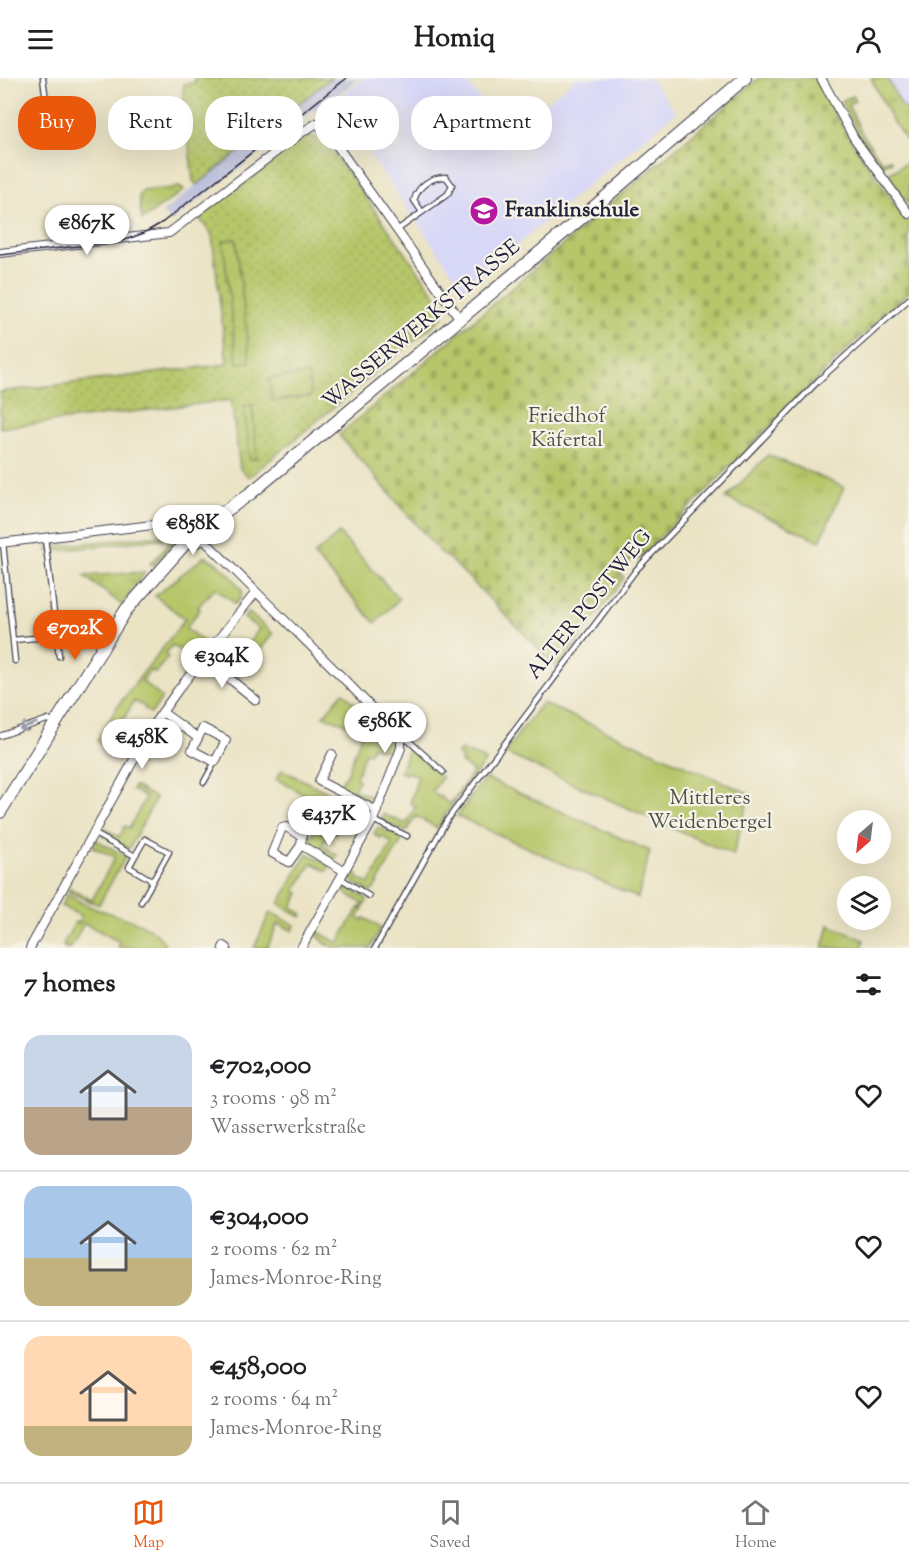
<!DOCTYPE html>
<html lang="en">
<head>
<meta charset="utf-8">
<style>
  body { margin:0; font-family:"Sorts Mill Goudy",serif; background:#f6f6f6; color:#202124; height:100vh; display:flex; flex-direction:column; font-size:22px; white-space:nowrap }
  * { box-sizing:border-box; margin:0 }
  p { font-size:20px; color:#757577 }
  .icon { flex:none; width:33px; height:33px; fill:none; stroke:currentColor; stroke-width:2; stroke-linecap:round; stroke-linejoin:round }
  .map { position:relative; height:870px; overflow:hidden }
  .details { display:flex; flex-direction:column; background:#fff; flex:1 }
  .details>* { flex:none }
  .guide { position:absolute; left:18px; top:18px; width:600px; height:54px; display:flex; gap:12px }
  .needle { width:39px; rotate:208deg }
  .controls { position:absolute; left:837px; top:732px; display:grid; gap:12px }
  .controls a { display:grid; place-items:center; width:54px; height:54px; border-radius:50%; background:#fff; box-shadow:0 6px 24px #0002; font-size:30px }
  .price { position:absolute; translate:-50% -51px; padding:0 14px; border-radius:21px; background:#fff; color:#222; font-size:20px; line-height:39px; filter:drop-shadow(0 2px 3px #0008) }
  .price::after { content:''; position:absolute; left:50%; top:36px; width:18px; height:14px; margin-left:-9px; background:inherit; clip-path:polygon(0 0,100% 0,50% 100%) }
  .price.selected { background:#ea580c; color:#fff }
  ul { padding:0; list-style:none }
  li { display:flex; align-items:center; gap:18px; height:150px; padding:0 24px }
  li+li { border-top:2px solid #e0e0e0 }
  li span { display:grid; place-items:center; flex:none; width:168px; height:120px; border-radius:18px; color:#555 }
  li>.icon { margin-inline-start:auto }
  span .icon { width:72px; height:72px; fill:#fffc; stroke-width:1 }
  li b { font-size:26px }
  h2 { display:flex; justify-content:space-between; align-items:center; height:72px; padding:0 24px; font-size:26px }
  .tag { padding:0 21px; border-radius:24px; background:#fff; box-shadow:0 6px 24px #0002; font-size:21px; line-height:54px }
  .tag.selected { background:#ea580c; color:#fff }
  header { display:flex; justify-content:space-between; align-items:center; height:78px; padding:0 24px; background:#fff; font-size:27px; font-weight:700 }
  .dock { display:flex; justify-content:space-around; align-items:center; height:84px; border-top:2px solid #e0e0e0; background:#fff; font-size:16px; color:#757577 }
  .dock a { display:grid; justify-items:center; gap:3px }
  .dock .selected { color:#ea580c }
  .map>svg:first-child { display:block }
  .built { fill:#d7d7f8 }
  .railway { fill:#bfc2dd }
  .grass { fill:url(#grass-tufts); stroke:#6c7452; stroke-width:1.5 }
  .cemetery { fill:url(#cemetery-stones); stroke:#6c7452; stroke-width:1.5 }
  .park { fill:url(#park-dots); stroke:#6c7452; stroke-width:1.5 }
  .garden { fill:#b6c669; stroke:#6c7452; stroke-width:1.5 }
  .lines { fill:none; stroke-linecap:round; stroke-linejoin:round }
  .lane-casing { stroke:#403f50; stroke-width:7 }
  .street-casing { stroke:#403f50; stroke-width:10 }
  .secondary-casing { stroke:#403f50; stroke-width:14 }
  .lane { stroke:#fff; stroke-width:4.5 }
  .street { stroke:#fff; stroke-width:8 }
  .secondary { stroke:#fff; stroke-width:12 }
  .tram { stroke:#22223b; stroke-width:1.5 }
  .oneway { stroke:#9c9ca7 }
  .labels { text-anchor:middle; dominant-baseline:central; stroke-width:4.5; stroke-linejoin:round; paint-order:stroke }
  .poi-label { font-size:21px; font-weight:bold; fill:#22223b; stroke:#f7f3e8; text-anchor:start }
  .street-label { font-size:21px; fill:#22223b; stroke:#f7f3e8 }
  .park-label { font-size:21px; fill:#4e5349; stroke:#f7f3e8 }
</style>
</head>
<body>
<header><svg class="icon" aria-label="menu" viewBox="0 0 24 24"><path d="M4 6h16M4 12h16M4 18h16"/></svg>Homiq<svg class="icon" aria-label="person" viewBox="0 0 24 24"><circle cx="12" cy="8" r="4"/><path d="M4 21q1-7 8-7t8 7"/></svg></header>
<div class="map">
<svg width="909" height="870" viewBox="0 0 909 870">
  <defs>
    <pattern id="grass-tufts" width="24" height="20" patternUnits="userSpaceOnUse" patternTransform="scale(1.5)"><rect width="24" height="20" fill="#b6c669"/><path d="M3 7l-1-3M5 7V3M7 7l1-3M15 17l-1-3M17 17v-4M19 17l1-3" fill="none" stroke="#9caa5c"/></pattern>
    <pattern id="cemetery-stones" width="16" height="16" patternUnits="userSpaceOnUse" patternTransform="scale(1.5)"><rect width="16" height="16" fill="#b6c669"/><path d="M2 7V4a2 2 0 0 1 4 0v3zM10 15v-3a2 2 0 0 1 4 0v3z" fill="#9caa5c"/></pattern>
    <pattern id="park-dots" width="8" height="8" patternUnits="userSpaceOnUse" patternTransform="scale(1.5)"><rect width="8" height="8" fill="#b6c669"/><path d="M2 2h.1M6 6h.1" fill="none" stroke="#9caa5c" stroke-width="1.8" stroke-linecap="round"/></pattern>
  </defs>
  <rect width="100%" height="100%" fill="#f7f3e8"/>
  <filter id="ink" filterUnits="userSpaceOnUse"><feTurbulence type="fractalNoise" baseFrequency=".0167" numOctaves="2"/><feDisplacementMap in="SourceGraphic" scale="12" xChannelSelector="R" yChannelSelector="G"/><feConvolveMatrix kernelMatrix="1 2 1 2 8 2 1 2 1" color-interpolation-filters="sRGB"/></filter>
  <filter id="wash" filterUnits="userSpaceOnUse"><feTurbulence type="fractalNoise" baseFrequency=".008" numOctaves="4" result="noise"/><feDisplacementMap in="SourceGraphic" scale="24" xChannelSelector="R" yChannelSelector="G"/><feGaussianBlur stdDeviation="1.35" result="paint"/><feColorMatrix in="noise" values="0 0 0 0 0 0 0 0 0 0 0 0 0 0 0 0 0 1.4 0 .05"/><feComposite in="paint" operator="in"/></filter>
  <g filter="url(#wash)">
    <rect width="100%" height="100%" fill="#eae3c4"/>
    <path class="built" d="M364 0H464L506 55 576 0H650L676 34 464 211 333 24Z
      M887 0H909V31H903Z"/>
    <path class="railway" d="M328 0H359L316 34 313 32 172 143 162 135Z"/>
    <path class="grass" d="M871 0H887L903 30 909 31V66L891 41Z
      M853 18 855 23 848 27 863 57 882 84 890 81 892 84 881 88 859 58 842 26 843 22Z
      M909 83V127L889 99 890 95Z
      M179 109 184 112 142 142 139 118 143 113Z
      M768 377 844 409 820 463 726 420Z
      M171 456 175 460 174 465 153 488 150 486 170 464 167 460 48 474 47 469Z
      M145 494 122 527 84 498Z"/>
    <path class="cemetery" d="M759 0H814L854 67 909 146V214C815 299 728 392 638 482L633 479 620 494 624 500 558 590 452 483 439 473 339 357Z"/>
    <path class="park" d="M194 0H331L197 107 193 103 183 14 184 6 195 5Z
      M311 58 319 60 326 64 442 226 443 239 249 399 240 391 231 322 0 350V314L227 286 212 157 199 140 301 60Z"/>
    <path class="garden" d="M236 161 250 284 237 285 223 163Z
      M308 296 311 318 272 323 269 301Z
      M252 327 257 381H250L244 328Z
      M339 455 399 521 375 545 314 477Z
      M205 478C220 486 233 498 242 513L241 520 236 526 215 510 198 529 200 531 186 550 205 565 192 581 172 567 165 576 168 579 155 595 151 592 142 603 162 620 151 636 145 631V629L134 623 110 664 128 674 124 680 97 663 117 629 185 541 155 518Z
      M248 534 273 556 235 602 211 582 215 577 233 592 242 582 239 578 259 551 244 540Z
      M343 614 394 664 390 674 372 668 370 675 365 674 356 700 359 702 354 712 372 719 370 725 338 708 347 696 363 652 323 638Z
      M542 625 750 716 733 777 504 675Z
      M409 669 442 700 432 713 450 726 473 694 461 684 462 679 457 676 462 672 486 682 444 738 437 750 416 738 406 754 381 742 383 736 406 746 416 728 410 725 418 698 407 694 406 696 400 694Z
      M282 692 362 731 361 735 349 729 335 755 329 753 322 768 337 777 334 783 307 767 327 729 276 701Z
      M485 700 650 773 638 820 457 738Z
      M134 708 156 720 129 771 102 757 101 754 103 750 119 759 125 748 129 750 146 719 132 712Z
      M378 749 403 760 374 811 370 814 348 801 352 793 358 797 357 800 369 806 392 765 382 758 380 760 374 756Z
      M96 762 126 778 99 826 88 823 68 813 70 810 92 822 115 779 93 769Z
      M307 775 330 788 327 793 312 785 295 813 299 815 292 829 303 836 301 839 279 826Z
      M344 807 366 820 367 823 358 840 362 842 364 840 381 850 370 870H336L326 866 316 856 317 853 338 865 359 829 361 830 363 826 341 812Z
      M67 816C74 820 81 825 89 828 112 838 151 842 165 866L163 870H118L120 864 84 845 71 870H65L63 867 75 844 79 845 81 838 61 828Z
      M270 834 295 847 293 853 278 845 267 870H254Z
      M829 847 864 862 862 870H823Z"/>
  </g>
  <g filter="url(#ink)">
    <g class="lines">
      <g class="lane-casing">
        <path id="lane" d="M43 0 45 15
          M397 152 448 116 452 107 446 99C431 99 419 107 414 122L422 134
          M45 460 59 578
          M3 465 15 583
          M13 562 57 558
          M0 658 46 642 53 643
          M401 660 409 663 443 694
          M204 704 215 684
          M373 742 407 758
          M93 755 135 778 145 761 169 774 141 824
          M135 778 129 789 153 803
          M340 800 369 818
          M375 870 447 742 636 492 819 302 909 221"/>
      </g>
      <g class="street-casing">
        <path id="street" d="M821 0 854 60 909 136
          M0 175 169 155 301 55 317 45 333 62 460 241
          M202 460 341 598 401 660V670L373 742 301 870
          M0 465 170 445 189 448
          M204 580 256 622
          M162 634 198 660
          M203 650 226 662 215 684 192 672Z
          M332 676 319 703 377 733
          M286 749 302 758 301 767 289 784 272 775 282 750Z
          M301 767 344 793
          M30 870 153 647 178 612 256 514
          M223 870 224 868 227 870"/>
      </g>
      <g class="secondary-casing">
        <path id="secondary" d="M186 454a9 9 0 1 1 18 0a9 9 0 1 1-18 0Z
          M203 449 251 415 580 141 745 0
          M0 734 126 532 189 461"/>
      </g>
      <use href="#lane" class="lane"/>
      <use href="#street" class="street"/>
      <use href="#secondary" class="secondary"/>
      <path class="tram" d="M0 177 122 163 144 155 163 144 347 0"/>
    </g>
    <defs><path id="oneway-shaft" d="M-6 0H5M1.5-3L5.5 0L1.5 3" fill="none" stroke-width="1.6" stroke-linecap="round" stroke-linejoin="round" transform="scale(1.5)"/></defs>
    <use class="oneway" href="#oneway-shaft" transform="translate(28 648) rotate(160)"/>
  </g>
  <defs>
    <g id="school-disc" transform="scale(1.5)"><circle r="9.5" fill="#b5179e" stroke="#f7f3e8"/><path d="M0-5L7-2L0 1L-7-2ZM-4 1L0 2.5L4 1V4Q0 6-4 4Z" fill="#fff"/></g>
  </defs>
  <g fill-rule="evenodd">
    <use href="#school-disc" x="484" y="133"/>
  </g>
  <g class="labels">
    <g class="poi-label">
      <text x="505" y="133">Franklinschule</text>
    </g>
    <g class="street-label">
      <text transform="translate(422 247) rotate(-40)">WASSERWERKSTRASSE</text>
      <text transform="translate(590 527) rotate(-51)">ALTER POSTWEG</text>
    </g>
    <g class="park-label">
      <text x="567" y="339">Friedhof<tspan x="567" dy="24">Käfertal</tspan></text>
      <text x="710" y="721">Mittleres<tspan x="710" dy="24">Weidenbergel</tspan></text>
    </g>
  </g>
</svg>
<div class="controls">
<a><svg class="needle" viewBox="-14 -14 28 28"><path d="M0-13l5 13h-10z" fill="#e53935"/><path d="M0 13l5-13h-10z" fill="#757577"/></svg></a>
<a><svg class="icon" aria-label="layers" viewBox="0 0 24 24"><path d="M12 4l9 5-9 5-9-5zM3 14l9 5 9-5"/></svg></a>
</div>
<b class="price" style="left:87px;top:178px">€867K</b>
<b class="price" style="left:193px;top:478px">€858K</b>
<b class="price selected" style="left:75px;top:583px">€702K</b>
<b class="price" style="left:222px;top:611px">€304K</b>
<b class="price" style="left:385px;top:676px">€586K</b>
<b class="price" style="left:142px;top:692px">€458K</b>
<b class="price" style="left:329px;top:769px">€437K</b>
<div class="guide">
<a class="tag selected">Buy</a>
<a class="tag">Rent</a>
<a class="tag">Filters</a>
<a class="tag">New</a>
<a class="tag">Apartment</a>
</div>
</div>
<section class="details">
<h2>7 homes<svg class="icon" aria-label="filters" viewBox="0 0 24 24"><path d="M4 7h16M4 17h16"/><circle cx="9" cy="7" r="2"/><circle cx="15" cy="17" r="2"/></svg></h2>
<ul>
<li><span style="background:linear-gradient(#c9d6e8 60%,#b9a48a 0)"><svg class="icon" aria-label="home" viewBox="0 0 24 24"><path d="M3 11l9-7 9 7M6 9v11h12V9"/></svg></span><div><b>€702,000</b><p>3 rooms · 98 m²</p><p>Wasserwerkstraße</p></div><svg class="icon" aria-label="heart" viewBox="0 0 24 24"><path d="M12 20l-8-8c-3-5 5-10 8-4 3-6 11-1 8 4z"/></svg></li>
<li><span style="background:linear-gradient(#a9c7e8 60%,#c2b280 0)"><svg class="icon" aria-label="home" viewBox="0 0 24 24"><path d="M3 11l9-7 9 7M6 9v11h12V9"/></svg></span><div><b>€304,000</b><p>2 rooms · 62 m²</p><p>James-Monroe-Ring</p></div><svg class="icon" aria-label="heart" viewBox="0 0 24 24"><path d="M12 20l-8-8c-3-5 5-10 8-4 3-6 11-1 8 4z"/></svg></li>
<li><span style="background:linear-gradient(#ffd9b3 75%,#c2b280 0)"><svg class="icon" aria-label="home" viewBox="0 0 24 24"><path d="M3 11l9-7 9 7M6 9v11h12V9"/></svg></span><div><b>€458,000</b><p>2 rooms · 64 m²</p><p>James-Monroe-Ring</p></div><svg class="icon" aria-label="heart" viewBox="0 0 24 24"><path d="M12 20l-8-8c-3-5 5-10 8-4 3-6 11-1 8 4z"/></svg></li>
</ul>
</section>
<nav class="dock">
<a class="selected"><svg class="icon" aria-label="map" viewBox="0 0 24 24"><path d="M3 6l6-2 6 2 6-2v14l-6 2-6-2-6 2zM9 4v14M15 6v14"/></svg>Map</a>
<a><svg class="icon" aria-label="saved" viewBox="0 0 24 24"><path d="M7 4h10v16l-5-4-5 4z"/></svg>Saved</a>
<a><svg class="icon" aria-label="home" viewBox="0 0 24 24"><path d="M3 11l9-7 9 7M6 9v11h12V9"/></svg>Home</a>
</nav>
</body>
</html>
